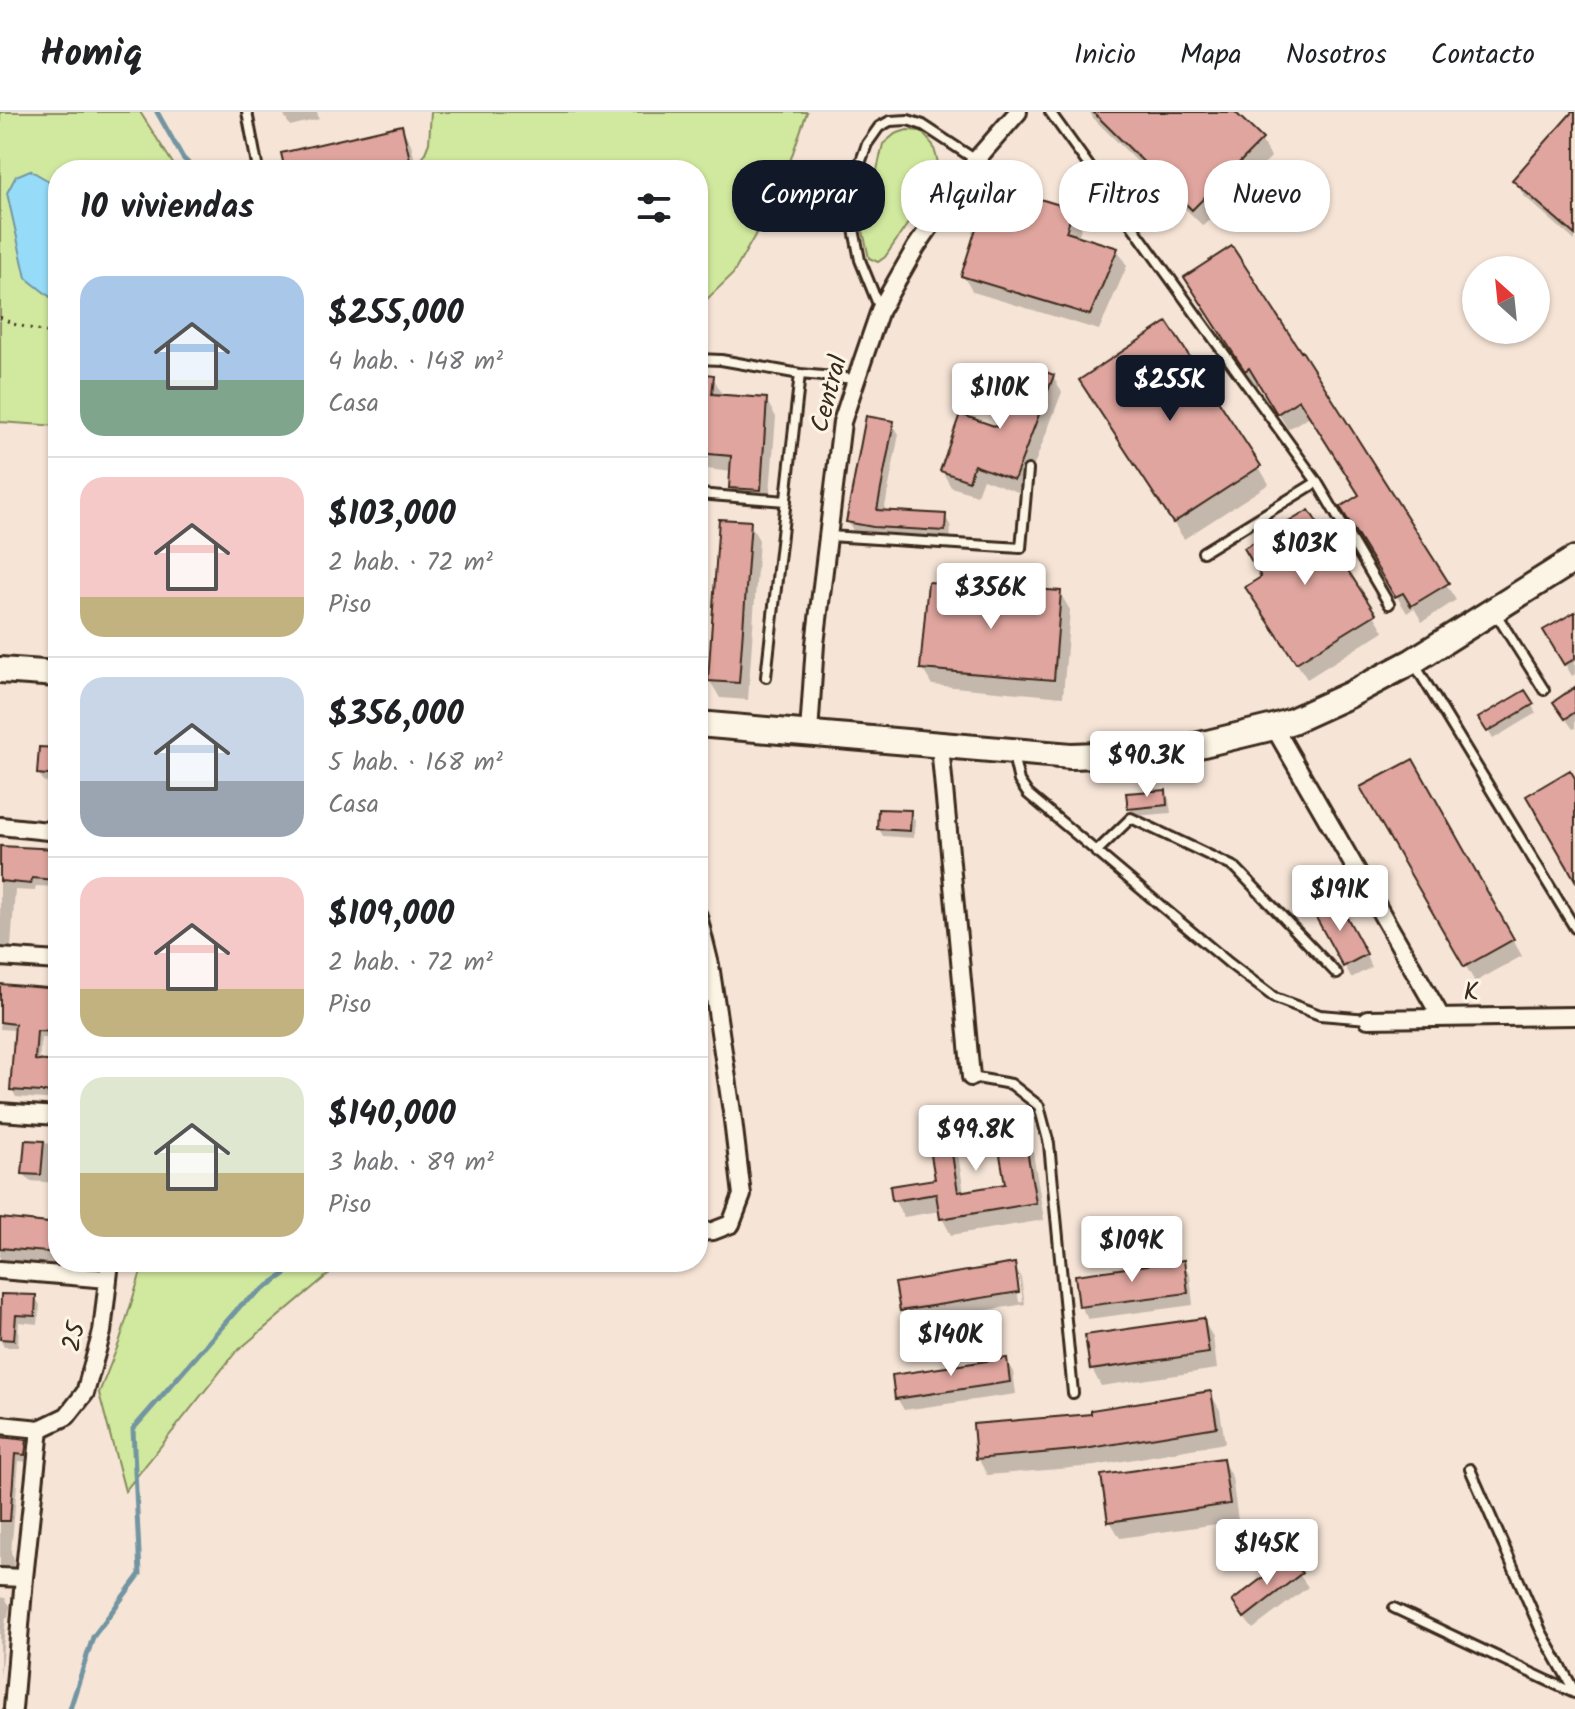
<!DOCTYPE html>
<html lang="es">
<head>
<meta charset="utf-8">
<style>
  body { margin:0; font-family:Kalam,sans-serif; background:#f2f2f2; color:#202124; height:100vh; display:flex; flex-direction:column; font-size:30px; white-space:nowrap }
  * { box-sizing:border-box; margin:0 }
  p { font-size:26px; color:#757577 }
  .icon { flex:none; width:44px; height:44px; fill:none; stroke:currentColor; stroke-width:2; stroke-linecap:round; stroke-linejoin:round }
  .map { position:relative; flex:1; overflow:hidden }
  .drawer { position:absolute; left:48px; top:48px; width:660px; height:1112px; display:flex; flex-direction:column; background:#fff; border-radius:32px; box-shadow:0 2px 6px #0004 }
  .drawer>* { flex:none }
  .hud { position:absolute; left:732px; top:48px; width:722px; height:72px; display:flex; gap:16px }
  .needle { width:52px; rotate:333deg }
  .fabs { position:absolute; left:1462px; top:144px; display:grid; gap:16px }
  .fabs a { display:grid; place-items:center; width:88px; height:88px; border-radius:50%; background:#fff; box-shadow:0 2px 6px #0004; font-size:40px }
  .price { position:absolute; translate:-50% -68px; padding:0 18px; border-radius:8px; background:#fff; color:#222; font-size:26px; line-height:52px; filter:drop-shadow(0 2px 4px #0008) }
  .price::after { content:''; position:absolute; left:50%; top:48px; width:24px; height:18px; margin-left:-12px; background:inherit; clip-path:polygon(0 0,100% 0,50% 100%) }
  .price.current { background:#111827; color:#fff }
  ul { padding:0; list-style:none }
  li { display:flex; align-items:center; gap:24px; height:200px; padding:0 32px }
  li+li { border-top:2px solid #e0e0e0 }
  li span { display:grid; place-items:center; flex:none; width:224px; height:160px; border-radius:24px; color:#555 }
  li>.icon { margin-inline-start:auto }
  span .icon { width:96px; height:96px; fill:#fffc; stroke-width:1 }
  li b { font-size:34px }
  h2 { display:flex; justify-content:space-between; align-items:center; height:96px; padding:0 32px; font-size:34px }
  .pill { padding:0 28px; border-radius:32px; background:#fff; box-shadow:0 2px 6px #0004; font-size:28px; line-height:72px }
  .pill.current { background:#111827; color:#fff }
  header { display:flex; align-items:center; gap:48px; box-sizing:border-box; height:112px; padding:0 40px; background:#fff; border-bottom:2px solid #e0e0e0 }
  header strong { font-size:38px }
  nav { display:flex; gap:44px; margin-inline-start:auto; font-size:28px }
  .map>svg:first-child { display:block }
  .green { fill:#d1e99e; stroke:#868a5e; stroke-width:2 }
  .water { fill:#96dcf8; stroke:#7295a1; stroke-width:2 }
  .shadow { fill:#0003; fill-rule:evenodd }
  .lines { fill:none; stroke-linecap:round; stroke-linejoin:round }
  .stream { stroke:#7295a1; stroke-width:5 }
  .building { fill:#dfa59e; stroke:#3b2a1e; stroke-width:2 }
  .lane-casing { stroke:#3b2a1e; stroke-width:14 }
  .street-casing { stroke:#3b2a1e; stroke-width:22 }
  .secondary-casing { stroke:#3b2a1e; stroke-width:30 }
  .path { stroke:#3b2a1e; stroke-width:3; stroke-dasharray:2 6; stroke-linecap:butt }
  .lane { stroke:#fcf5e5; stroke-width:8 }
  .street { stroke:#fcf5e5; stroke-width:16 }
  .secondary { stroke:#fcf5e5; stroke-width:24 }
  .labels { text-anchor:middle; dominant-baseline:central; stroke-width:6; stroke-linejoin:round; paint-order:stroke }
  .street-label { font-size:26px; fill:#3b2a1e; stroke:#fcf5e5 }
</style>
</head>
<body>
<header>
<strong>Homiq</strong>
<nav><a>Inicio</a><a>Mapa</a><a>Nosotros</a><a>Contacto</a></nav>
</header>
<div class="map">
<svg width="1575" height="1597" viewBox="0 0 1575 1597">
  <rect width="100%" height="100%" fill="#f6e5d7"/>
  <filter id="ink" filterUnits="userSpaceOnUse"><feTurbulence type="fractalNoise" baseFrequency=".0125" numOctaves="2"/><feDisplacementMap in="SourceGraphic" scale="16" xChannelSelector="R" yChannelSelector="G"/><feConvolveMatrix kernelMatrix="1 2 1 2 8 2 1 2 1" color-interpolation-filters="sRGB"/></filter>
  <g filter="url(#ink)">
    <path class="green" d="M0 0H140L177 58H58V314L0 310Z
      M431 0H807L779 81 733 162 698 196V58H418L429 31Z
      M907 18 921 19 933 33 939 54 936 70 885 145 878 150 869 146 863 119 883 32 895 22Z
      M144 1150H343L235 1241 125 1379 99 1281 119 1231Z"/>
    <path class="water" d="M30 58 47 68 58 82V188H54L26 166 7 81 16 64Z"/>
    <path class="shadow" d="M282 0H317L319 7 290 14Z
      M1090 0H1232L1261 28 1271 45 1203 114 1093 6Z
      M1575 0V129L1524 84 1515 69Z
      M401 15 411 32 417 58H287Z
      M1071 99 1081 116 1078 125 1117 137 1127 154 1099 218 973 180 963 164Z
      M1232 137 1456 488 1422 510 1414 496 1407 501 1352 412 1361 384 1310 304 1288 317 1260 272 1256 274 1249 265 1196 182Z
      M698 263 713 265 722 282V285L766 288 776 305 769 394 741 393 731 376 732 360 698 356Z
      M1053 264 1062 280 1023 382 983 367 977 383 951 375 942 359 999 318Z
      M1091 285 1259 355 1269 372 1184 427Z
      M892 311 899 322 884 400 945 404 951 415 950 429 881 426 854 421 848 409Z
      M749 411 759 428 748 588 720 586 710 569Z
      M1247 476 1374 503 1384 519 1307 567Z
      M1060 481 1070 498 1063 585 932 573 922 556Z
      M1575 502V562L1572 564 1546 519Z
      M1575 577V616L1573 617 1562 602Z
      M1525 581 1536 601 1493 627 1481 607Z
      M58 638V671L44 670 39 662Z
      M1412 650 1522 844 1475 870 1363 676Z
      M1165 680 1169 687 1171 701 1134 704 1130 696Z
      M910 700 915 708 914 726 883 724 879 717Z
      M0 732H3L6 737 58 740V775L36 774 35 779 15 778 11 835 0 834Z
      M58 778V824L55 819Z
      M1336 790 1372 855 1351 866 1316 801Z
      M0 874 58 879V927L41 926 39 951 58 952V988L16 985 12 977 16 918 0 917Z
      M1019 999 1029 1016 1044 1108 951 1123 942 1106 940 1099 904 1105 894 1088 937 1069 946 1012 956 1029 964 1081 1007 1073Z
      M26 1030 58 1032V1071L29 1069 24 1061Z
      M0 1108 58 1114V1150H90L88 1168 0 1157Z
      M1183 1151 1190 1163 1193 1193 1088 1207 1081 1195Z
      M1014 1153 1021 1166 1025 1192 909 1211 902 1199ZM1015 1164H1019L1023 1189 1019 1190Z
      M3 1184 35 1185 40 1193 38 1212 19 1210 18 1235H4L0 1227Z
      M1203 1208 1213 1225 1217 1257 1101 1274 1092 1257Z
      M1006 1248 1013 1260 1016 1282 904 1298 897 1286Z
      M1210 1281 1220 1298 1225 1331 1095 1354 987 1363 978 1346 1094 1303Z
      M0 1327 26 1330 30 1337 29 1350 19 1349 11 1441 14 1446 13 1457 0 1456Z
      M1222 1348 1232 1365 1238 1409 1120 1426 1110 1409Z
      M1289 1448 1308 1475 1253 1517 1241 1502Z
      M0 1485 5 1486 10 1494 8 1505H6L0 1565Z"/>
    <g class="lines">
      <path class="stream" d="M157 0 183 46 195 58
        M70 1597 93 1525 140 1462 133 1317 241 1193 302 1150"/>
    </g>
    <path class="building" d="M1093 0H1235L1263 27 1192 98Z
      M1572 0H1575V123L1512 68Z
      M402 13 412 56 403 58H285L281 41Z
      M990 72 1073 97 1066 120 1118 136 1090 203 961 164Z
      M1232 134 1301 240 1302 239 1449 471 1411 494 1403 481 1395 485 1340 395 1359 383 1299 288 1277 302 1249 256 1245 259 1237 247 1184 165Z
      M1167 210 1261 354 1173 411 1079 268Z
      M1022 251 1054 263 1014 368 974 353 969 369 940 359 960 302 997 315Z
      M698 261 714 263 712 282 767 286 761 378 729 376 731 344 698 341Z
      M866 304 894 309 877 398 946 402 945 419 873 415 846 410Z
      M1309 398 1376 502 1296 551 1245 475 1261 465 1244 436Z
      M719 407 751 409 739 571 708 569Z
      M928 470 1061 479 1054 568 920 557Z
      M1575 500V547L1564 553 1543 518Z
      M1575 575V600L1565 607 1553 590Z
      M1525 578 1534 592 1487 620 1478 606Z
      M39 635 58 636V664L37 662Z
      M1413 647 1514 827 1464 855 1360 675Z
      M1570 658 1575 666V768L1526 684Z
      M1166 678 1167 693 1128 697 1126 681Z
      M878 697 911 698 910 719 877 717Z
      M0 734 58 737 56 768 32 766 31 772 0 769Z
      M1337 787 1367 842 1343 855 1313 800Z
      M0 872 58 877V920L37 919 35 948 58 950V981L10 978 15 912 0 910Z
      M1020 997 1036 1091 940 1107 936 1082 892 1089 890 1074 935 1067 926 1013 947 1010 958 1080 1005 1072 993 1002Z
      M25 1028 44 1029 41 1063 22 1062Z
      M0 1106 58 1112V1141L0 1136Z
      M1184 1148 1188 1181 1079 1195 1075 1163Z
      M1015 1151 1019 1180 900 1199 895 1171Z
      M1 1182 36 1183 35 1204 16 1203 14 1228 0 1227Z
      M1204 1206 1209 1241 1090 1258 1085 1223Z
      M1007 1246 1010 1270 895 1287 892 1263Z
      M1211 1279 1217 1315 1085 1337 976 1347 973 1312 1091 1302V1298Z
      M0 1325 27 1328 25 1343 15 1342 10 1409H0Z
      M1223 1346 1230 1392 1108 1410 1101 1363Z
      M1290 1445 1302 1461 1244 1506 1232 1489Z"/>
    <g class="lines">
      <g class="lane-casing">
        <path id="lane" d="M247 0 258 58
          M1050 0 1317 370 1389 492
          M880 197 860 148 853 112V71L867 32 879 15 890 9 908 8 923 13 976 48
          M698 247 721 248 800 262 856 267
          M698 382 786 389
          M829 424 1021 436 1028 358
          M1203 440 1317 370
          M1496 502 1544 578
          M1415 553 1575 816
          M766 565 800 262
          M1013 643 1019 669 1028 682 1229 851 1275 886 1320 903 1368 907
          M1096 740 1131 706 1236 756 1337 862
          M971 965 1011 972 1039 994 1049 1032 1073 1281
          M1470 1357 1542 1521 1575 1580
          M1394 1496 1574 1581"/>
      </g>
      <g class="street-casing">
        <path id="street" d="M1274 615 1441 905
          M809 621 815 532 842 310 856 268 880 198 916 135 976 48 1018 0
          M940 634 971 965
          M0 714 58 720
          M698 804 710 853 732 1000 742 1083 731 1112 713 1119 698 1120
          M0 845 58 849
          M1368 907 1575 904
          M0 1000 58 1004
          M0 1158 108 1167
          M0 1313 40 1317 67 1304 85 1281 102 1220 110 1150
          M0 1465 24 1466
          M13 1597 24 1466 40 1317"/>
      </g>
      <g class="secondary-casing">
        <path id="secondary" d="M0 558 58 562
          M698 612 1071 644 1154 641 1191 635 1274 615 1292 609 1349 583 1413 549 1575 447"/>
      </g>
      <path class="path" d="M0 205 13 212 58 223"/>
      <use href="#lane" class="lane"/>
      <use href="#street" class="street"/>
      <use href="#secondary" class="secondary"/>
    </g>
  </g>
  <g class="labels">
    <g class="street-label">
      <text transform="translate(830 282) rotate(-75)">Central</text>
      <text transform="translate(1471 881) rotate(-1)">K</text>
      <text transform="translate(75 1225) rotate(-77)">25</text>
    </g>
  </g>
</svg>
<div class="fabs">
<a><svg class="needle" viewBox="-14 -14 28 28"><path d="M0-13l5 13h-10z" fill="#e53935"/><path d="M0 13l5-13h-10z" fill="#757577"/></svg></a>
</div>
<b class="price current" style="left:1170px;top:311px">$255K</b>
<b class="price" style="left:1000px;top:319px">$110K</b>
<b class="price" style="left:1305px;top:475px">$103K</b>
<b class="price" style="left:991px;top:519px">$356K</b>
<b class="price" style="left:1147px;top:687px">$90.3K</b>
<b class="price" style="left:1340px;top:821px">$191K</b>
<b class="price" style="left:976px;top:1061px">$99.8K</b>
<b class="price" style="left:1132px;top:1172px">$109K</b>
<b class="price" style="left:951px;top:1266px">$140K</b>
<b class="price" style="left:1267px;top:1475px">$145K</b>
<div class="hud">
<a class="pill current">Comprar</a>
<a class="pill">Alquilar</a>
<a class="pill">Filtros</a>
<a class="pill">Nuevo</a>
</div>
<section class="drawer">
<h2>10 viviendas<svg class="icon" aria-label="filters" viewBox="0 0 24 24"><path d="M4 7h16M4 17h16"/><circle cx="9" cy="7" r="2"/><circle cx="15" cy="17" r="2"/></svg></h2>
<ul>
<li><span style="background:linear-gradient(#a9c7e8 65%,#7fa58c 0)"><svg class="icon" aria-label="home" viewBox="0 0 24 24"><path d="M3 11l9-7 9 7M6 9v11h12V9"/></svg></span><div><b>$255,000</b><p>4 hab. · 148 m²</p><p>Casa</p></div></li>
<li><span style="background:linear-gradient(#f6c9c9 75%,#c2b280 0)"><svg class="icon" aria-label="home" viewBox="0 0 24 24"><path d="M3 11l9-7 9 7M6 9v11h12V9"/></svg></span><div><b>$103,000</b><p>2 hab. · 72 m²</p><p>Piso</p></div></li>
<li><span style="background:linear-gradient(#c9d6e8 65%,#9aa5b1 0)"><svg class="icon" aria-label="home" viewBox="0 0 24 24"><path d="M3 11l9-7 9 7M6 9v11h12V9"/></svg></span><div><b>$356,000</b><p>5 hab. · 168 m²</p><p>Casa</p></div></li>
<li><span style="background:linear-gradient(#f6c9c9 70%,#c2b280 0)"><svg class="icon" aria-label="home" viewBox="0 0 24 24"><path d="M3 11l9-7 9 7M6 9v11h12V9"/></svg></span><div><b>$109,000</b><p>2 hab. · 72 m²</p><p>Piso</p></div></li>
<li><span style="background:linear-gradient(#dfe7d0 60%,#c2b280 0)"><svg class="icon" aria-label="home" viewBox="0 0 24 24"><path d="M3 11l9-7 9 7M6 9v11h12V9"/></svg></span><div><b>$140,000</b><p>3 hab. · 89 m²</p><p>Piso</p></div></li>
</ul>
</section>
</div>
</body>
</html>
